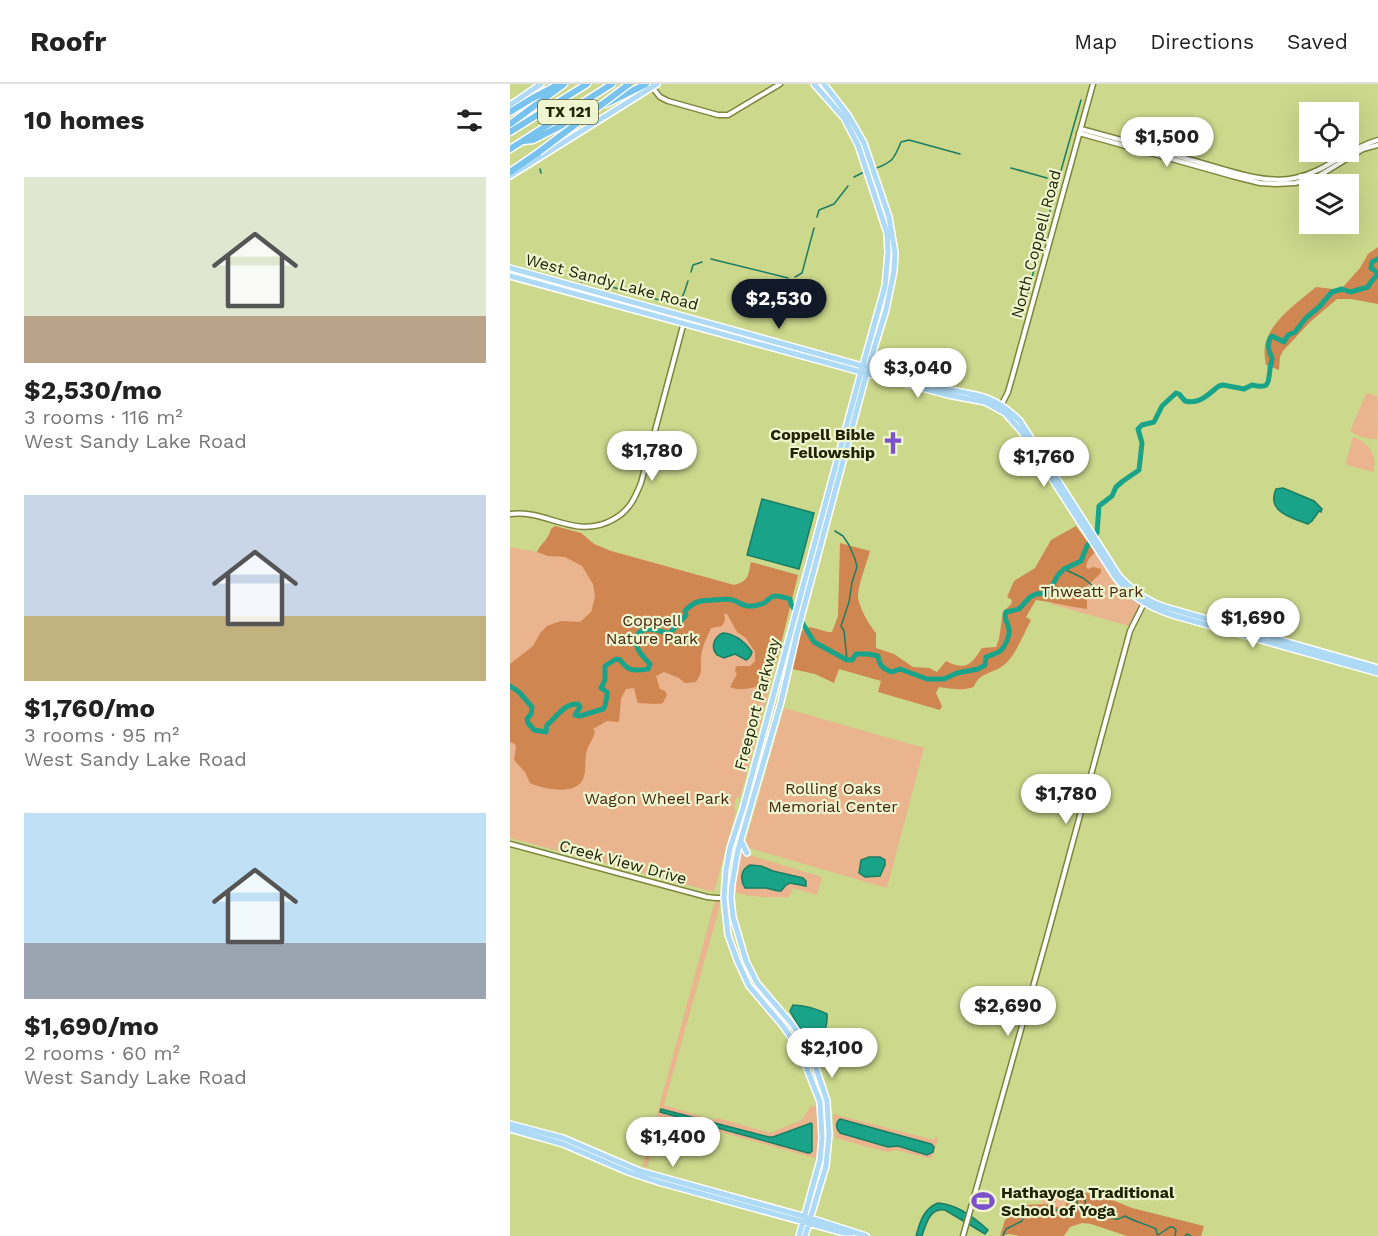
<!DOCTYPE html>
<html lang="en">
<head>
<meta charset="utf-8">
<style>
  body { margin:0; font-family:"Work Sans",sans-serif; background:#f2f2f2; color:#222; height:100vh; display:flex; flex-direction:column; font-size:22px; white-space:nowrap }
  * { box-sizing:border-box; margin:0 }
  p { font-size:20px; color:#767676 }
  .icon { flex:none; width:33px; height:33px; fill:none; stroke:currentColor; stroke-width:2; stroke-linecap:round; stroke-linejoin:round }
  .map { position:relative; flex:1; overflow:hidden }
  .sheet { display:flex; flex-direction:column; background:#fff; width:510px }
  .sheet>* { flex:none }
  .controls { position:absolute; left:789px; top:18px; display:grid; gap:12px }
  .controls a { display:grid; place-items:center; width:60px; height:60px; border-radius:0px; background:#fff; box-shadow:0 6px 24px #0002; font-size:30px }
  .price { position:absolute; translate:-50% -51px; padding:0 14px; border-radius:21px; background:#fff; color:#222; font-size:20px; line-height:39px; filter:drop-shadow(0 2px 3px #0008) }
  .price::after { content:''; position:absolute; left:50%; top:36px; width:18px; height:14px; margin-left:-9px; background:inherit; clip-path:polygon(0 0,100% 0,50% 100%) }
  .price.on { background:#111827; color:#fff }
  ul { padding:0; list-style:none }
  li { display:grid; align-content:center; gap:12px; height:318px; padding:0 24px }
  li span { display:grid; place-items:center; height:186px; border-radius:0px; color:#555 }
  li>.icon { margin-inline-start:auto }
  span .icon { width:108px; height:108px; fill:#fffc; stroke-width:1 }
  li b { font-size:26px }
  h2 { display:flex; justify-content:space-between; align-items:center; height:72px; padding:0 24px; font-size:26px }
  header { display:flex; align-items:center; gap:36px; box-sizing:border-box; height:84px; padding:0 30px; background:#fff; border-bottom:2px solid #e0e0e0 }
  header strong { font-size:28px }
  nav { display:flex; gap:33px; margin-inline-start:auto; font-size:21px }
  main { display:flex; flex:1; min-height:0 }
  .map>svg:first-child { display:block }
  .green { fill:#eab48f }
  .forest { fill:#d08650 }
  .water { fill:#19a389; stroke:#1b7d61; stroke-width:1.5 }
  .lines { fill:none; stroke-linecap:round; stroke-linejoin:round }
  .stream { stroke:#1b7d61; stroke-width:1.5 }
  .river { stroke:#19a389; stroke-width:5 }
  .minor-casing { stroke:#7c853b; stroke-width:7 }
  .major-casing { stroke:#fff; stroke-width:8 }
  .highway-casing { stroke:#fff; stroke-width:9 }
  .minor { stroke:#fff; stroke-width:4 }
  .major { stroke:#aedaf5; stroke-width:5 }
  .highway { stroke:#78c2ee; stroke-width:6 }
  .highway-bridge-casing { stroke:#fff; stroke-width:9; stroke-linecap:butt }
  .highway-bridge { stroke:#78c2ee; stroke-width:6 }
  .labels { text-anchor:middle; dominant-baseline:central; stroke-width:4.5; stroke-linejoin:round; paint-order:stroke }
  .shield { fill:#eef5cf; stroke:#5e6342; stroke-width:1.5 }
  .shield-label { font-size:15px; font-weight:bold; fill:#202405 }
  .street-label { font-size:16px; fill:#202405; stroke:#eef5cf }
  .poi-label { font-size:16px; font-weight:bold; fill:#202405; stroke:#eef5cf; text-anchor:end }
  .park-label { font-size:16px; fill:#45260f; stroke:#eef5cf }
</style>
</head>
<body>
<header>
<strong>Roofr</strong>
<nav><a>Map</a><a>Directions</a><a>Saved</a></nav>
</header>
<main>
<section class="sheet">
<h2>10 homes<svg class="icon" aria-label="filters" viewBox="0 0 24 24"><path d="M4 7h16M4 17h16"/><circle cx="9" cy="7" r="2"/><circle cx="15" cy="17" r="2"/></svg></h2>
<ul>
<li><span style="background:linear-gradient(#dfe7d0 75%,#b9a48a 0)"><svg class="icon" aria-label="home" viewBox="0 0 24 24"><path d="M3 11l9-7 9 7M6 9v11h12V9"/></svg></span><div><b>$2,530/mo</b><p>3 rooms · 116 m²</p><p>West Sandy Lake Road</p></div></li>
<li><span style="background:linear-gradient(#c9d6e8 65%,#c2b280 0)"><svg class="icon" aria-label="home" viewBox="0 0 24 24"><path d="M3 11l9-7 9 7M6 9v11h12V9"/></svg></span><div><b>$1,760/mo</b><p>3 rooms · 95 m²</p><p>West Sandy Lake Road</p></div></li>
<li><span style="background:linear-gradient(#bfe0f5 70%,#9aa5b1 0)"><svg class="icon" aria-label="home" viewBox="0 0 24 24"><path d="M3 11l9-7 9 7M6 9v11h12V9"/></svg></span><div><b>$1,690/mo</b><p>2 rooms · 60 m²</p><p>West Sandy Lake Road</p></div></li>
</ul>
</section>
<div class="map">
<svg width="868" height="1152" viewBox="0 0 868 1152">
  <rect width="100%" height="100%" fill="#ccd88c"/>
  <path class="green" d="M860 309 868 313 867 355C856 355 849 353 840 347L856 310Z
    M843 353C859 358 868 371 863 388L837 381 836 379Z
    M45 442 71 449 84 460 101 467 224 501C239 497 238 493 241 478L267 576C262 589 260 602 257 616 255 623 251 628 252 635L230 713 226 715 224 724 226 727 204 808 0 754V463L27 468C32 459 39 455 41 445Z
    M581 467 585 468 613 506 629 519 630 522 619 542 541 520Z
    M274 624 414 664 377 804 239 764 236 757Z
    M233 769 312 793 307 811 283 804 279 813C264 814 237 813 224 808L230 772Z
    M209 816 211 818 154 1021 203 1036 208 1034 260 1049 292 1036 301 1022H306C310 1038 309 1057 307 1074L301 1073 152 1032 137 1083 133 1082 205 817Z
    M323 1030 424 1056 425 1053 428 1054 424 1069 421 1075 386 1066 377 1068 325 1054Z
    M553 1105 559 1106 560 1108 554 1125 532 1120 531 1116 532 1108 542 1106 545 1111 548 1112 552 1109Z"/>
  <path class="forest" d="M868 163V220L841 215H827L800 238 773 267 770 273 769 286 756 281C755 275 754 268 755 262 759 238 788 218 806 203L823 205 833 203 850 184 858 170Z
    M45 442 71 449 84 460 101 467 224 501C239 497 238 492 241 478L288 491 267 576 262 591 253 602C242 603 231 608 220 603L227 590 225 587 226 583 227 582H240L245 577V568L236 554 227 548 217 530H214L215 536 212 542 201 544C197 553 192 563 191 573 190 586 194 585 186 598L175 599 169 594 154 588 146 592 150 605 155 607 157 611 153 619C147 621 136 619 128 619L127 617 124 604 116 605 111 615 109 638 97 637 83 645 85 648C83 655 79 660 77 666 74 675 77 686 73 695 66 712 33 705 20 699L15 688 4 676 6 663 5 660 0 658V580L23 562 30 549 37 542 51 537 70 538 81 528 85 513 83 500 72 482 55 473 38 472 27 468C31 459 39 455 41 445Z
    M566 442 585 468 578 476 576 483 578 485 583 483 591 485V489L575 504 577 517V525C559 523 543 518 526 516L516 533 521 536C514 549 505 573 494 581 483 590 469 588 464 603 453 607 440 605 429 603L426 609 432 622 430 626 368 608 371 597 329 585 324 599 305 590 282 585 291 547 300 543 318 548H322L328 532 330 459 360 467C356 481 350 496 348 510 347 520 359 541 366 549V564L384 570 403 583 419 584 427 588 436 577C456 587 461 581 472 564L486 563 489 555 493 528 501 520 502 516 497 513 504 497 525 484 541 456Z
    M560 1108H574L595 1113 622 1124 694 1142 691 1152H617L581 1140 572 1139 560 1143 554 1152H510L500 1150 490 1152 495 1136 513 1121 536 1120 554 1125Z"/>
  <path class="water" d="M773 404 804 417 812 425 811 428 809 427 802 437 798 440C782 434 756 428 766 405Z
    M252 415 304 429 289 485 237 471Z
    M213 549C225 550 235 558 242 568 241 572 240 574 236 576L225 570 214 574 207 571C200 563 204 553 213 549Z
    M359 773H370L375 776V781L370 792 355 793 349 789 351 776Z
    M240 781 251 782 263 787 293 794 296 797V802L280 799 276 801 271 807H268L256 804H235C230 796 230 786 240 781Z
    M283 921C294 921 308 925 317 930 318 940 314 953 307 960L301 959 288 941 280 927Z
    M151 1025 259 1053H263L301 1039 302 1040V1067L300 1069H298L150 1028Z
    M330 1035 421 1060 424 1063 423 1068 417 1071 388 1062 378 1063 330 1049C326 1045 325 1039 330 1035Z
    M428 1119C446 1120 465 1134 478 1146L475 1150 435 1126C420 1123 416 1140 412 1152H406C410 1138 413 1125 428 1119Z"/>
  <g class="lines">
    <path class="stream" d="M501 84 537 94
      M30 85 31 89
      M364 85C383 78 384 75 391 58L399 56 450 70
      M344 93 354 88
      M544 96 548 97 571 16
      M307 133 309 126 324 120 338 102
      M201 175 278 194
      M181 188 183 181 192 178
      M285 193 292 189 304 144
      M71 198 76 196 164 220C173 218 175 205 178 197
      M514 223 548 97
      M325 447 333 452 339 461 345 475 347 483 342 498 339 518 331 542 334 547 337 576
      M554 485 573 494 588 506
      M591 506 593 507
      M493 1152 496 1145 512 1137C515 1127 524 1128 532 1128L538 1122C546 1123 549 1130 556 1131L567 1123V1115L570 1113 575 1116 576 1123 582 1125 588 1131 591 1128C597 1129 602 1137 608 1135 610 1135 612 1133 615 1132 625 1138 636 1140 646 1145L647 1150 648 1151 660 1143H663L666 1146 665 1152
      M675 1152 677 1150 681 1152"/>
    <path class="river" d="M0 602 9 608 22 623 21 630 17 635 18 639 24 646 36 648 37 641C47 633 54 619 68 620L70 623 65 631 70 632 93 625 95 622 97 612V608L91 604 95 596V582L106 575 110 576C119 588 124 587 138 585L140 580C136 576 130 570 128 565 121 549 132 543 146 546 151 547 154 549 160 549L176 531 175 527C184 517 192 516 204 516 211 516 216 514 223 516 229 518 234 523 241 522 244 522 251 520 254 519 259 516 260 512 266 512 270 512 276 514 280 515L281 520 304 558 337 576H342L346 570H358L368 572C369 581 373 585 382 588L390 585 417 595H434L447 589 468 585 475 581 476 573C481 571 486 570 490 567 495 563 500 552 499 545 498 540 495 536 495 531L496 528 509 525 520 513 526 510 538 509 548 491 554 485 571 477 577 462 587 449 589 422 602 412 606 403 613 397 629 386 632 359 628 345 632 341 644 338 652 322 666 309 669 310 675 317C690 321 698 310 709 302L713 301 734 305 742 301C760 305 758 300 760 285 760 281 762 278 762 274 759 268 756 258 762 252L774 258 778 251 785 248 796 234 809 223 822 208 832 205 840 208 858 203C860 197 865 195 868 189L861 184 862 178 868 175"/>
    <g class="minor-casing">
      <path id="minor" d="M142 3 150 13 158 17 208 31H218L270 0
        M571 45C608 55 645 65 681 76 712 84 753 101 785 94 817 87 836 65 868 56
        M569 49 722 92 750 99 766 100 785 99 807 93 853 65 868 61
        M491 322 498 308 502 294 583 0
        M0 430C37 425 66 457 104 435 119 427 125 414 131 399L174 238
        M0 760 197 813 206 814H221
        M453 1152 537 853 620 547 634 519"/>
    </g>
    <g class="major-casing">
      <path id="major" d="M0 21 31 0
        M0 92 147 0
        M0 184 439 306C471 311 486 313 510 337L609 492C622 506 636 517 655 523L868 584
        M0 192 351 288 438 311 475 318 495 329 511 347 606 494C621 513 639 523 662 531L868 589
        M231 757 237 769
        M0 1040 53 1054 130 1087 300 1134 356 1152
        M0 1045 53 1060 118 1088 148 1098 334 1149H342
        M289 1152 310 1076 312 1054 310 1018 290 967 273 942 239 902 227 876 218 851 214 814 216 786 220 764 233 724 351 288 375 202 378 169 377 149 348 61 334 34 304 0
        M295 1152 316 1082 319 1051 317 1017 301 969 282 940 247 899 236 877 223 833 221 814 222 800 228 766 271 618 287 549 358 284 376 226 384 187 385 169 379 133 354 59 338 31 314 0"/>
    </g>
    <g class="highway-casing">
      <path id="highway" d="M96 20 136 0
        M0 28 21 15 49 0
        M0 40 54 0
        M0 48 77 0
        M14 57 23 56 78 28
        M0 65 102 0
        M0 88 29 68"/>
    </g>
    <use href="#minor" class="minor"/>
    <use href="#major" class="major"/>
    <use href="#highway" class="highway"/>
    <g class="highway-bridge-casing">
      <path id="highway-bridge" d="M29 68 119 0"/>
    </g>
    <use href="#highway-bridge" class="highway-bridge"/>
  </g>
  <defs>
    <g id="church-bare" transform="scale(1.8)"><path d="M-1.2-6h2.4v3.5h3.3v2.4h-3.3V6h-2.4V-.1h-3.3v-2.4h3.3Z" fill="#7c52cc" stroke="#eef5cf" stroke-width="2.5" paint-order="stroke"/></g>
    <g id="stadium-bare" transform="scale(1.8)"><path d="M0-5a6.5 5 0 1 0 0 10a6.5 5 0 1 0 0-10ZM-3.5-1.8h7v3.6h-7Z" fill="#7c52cc" stroke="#eef5cf" stroke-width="2.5" paint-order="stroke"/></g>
  </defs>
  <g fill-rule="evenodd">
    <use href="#church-bare" x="383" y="359"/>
    <use href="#stadium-bare" x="473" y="1117"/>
  </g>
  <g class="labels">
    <rect class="shield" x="28" y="16" width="60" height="24" rx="4.5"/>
    <g class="shield-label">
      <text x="58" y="28">TX 121</text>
    </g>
    <g class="street-label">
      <text transform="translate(526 160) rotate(-75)">North Coppell Road</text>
      <text transform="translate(102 198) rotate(15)">West Sandy Lake Road</text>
      <text transform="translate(247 620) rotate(-75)">Freeport Parkway</text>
      <text transform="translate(113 778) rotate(15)">Creek View Drive</text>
    </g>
    <g class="poi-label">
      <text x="365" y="350">Coppell Bible<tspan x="365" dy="18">Fellowship</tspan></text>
      <text x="491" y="1108" text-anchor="start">Hathayoga Traditional<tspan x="491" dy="18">School of Yoga</tspan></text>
    </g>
    <g class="park-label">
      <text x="582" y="507">Thweatt Park</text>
      <text x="142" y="536">Coppell<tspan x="142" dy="18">Nature Park</tspan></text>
      <text x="323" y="704">Rolling Oaks<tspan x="323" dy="18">Memorial Center</tspan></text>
      <text x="147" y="714">Wagon Wheel Park</text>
    </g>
  </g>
</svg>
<div class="controls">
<a><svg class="icon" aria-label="locate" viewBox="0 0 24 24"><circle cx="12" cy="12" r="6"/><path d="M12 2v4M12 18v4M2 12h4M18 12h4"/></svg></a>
<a><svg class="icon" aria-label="layers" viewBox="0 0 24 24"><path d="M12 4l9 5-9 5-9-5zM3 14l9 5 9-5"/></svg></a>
</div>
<b class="price" style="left:657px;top:84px">$1,500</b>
<b class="price on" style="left:269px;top:246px">$2,530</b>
<b class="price" style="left:408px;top:315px">$3,040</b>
<b class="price" style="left:142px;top:398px">$1,780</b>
<b class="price" style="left:534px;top:404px">$1,760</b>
<b class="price" style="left:743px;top:565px">$1,690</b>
<b class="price" style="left:556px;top:741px">$1,780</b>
<b class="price" style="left:498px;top:953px">$2,690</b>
<b class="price" style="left:322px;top:995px">$2,100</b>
<b class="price" style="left:163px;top:1084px">$1,400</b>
</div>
</main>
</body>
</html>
